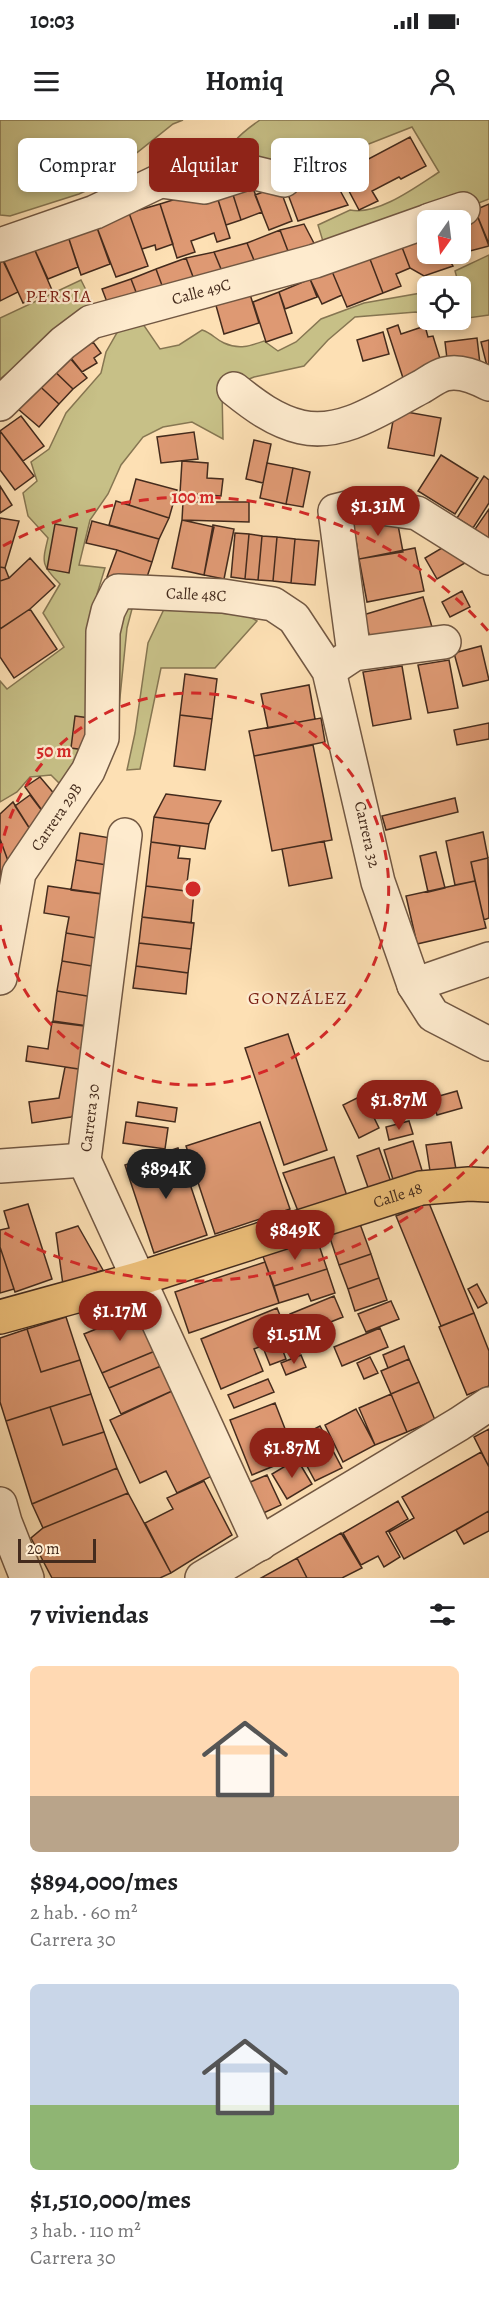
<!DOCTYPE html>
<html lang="es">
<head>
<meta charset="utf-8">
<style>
  body { margin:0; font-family:Alegreya,serif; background:#f6f6f6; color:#202124; height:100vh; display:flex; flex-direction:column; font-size:22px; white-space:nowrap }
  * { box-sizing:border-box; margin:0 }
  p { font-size:20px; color:#757577 }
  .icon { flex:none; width:33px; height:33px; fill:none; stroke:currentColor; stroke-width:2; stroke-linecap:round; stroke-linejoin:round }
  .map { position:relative; height:1458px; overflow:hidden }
  .details { display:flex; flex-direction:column; background:#fff; flex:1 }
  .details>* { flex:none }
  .guide { position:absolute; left:18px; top:18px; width:453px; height:54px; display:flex; gap:12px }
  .needle { width:39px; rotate:194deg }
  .buttons { position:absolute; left:417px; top:90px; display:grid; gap:12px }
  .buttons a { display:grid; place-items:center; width:54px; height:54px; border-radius:9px; background:#fff; box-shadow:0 3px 9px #0003; font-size:30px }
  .scale { position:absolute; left:18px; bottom:15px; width:78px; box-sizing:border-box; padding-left:6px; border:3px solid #442b1d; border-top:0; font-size:16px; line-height:21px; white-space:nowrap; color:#442b1d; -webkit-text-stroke:4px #feebce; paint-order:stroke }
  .price { position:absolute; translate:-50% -51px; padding:0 14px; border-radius:21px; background:#8f2418; color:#fff; font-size:20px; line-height:39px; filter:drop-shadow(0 2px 3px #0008) }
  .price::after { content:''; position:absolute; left:50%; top:36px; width:18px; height:14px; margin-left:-9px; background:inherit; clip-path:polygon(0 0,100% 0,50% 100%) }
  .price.on { background:#222; color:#fff }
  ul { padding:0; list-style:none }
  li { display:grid; align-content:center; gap:12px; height:318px; padding:0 30px }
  li span { display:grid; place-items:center; height:186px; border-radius:9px; color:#555 }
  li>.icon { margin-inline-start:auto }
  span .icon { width:108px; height:108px; fill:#fffc; stroke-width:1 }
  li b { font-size:26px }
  h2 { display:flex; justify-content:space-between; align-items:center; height:72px; padding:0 30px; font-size:26px }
  .tag { padding:0 21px; border-radius:9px; background:#fff; box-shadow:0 3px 9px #0003; font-size:21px; line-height:54px }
  .tag.on { background:#8f2418; color:#fff }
  .status { display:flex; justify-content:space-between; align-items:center; height:42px; padding:0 30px; background:#fff; direction:ltr }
  .status svg { height:16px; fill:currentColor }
  header { display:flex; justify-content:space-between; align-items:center; height:78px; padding:0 30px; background:#fff; font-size:27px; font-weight:700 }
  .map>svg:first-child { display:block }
  .green { fill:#c7c087; stroke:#867652; stroke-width:1.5 }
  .building { fill:#de9973; stroke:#442b1d; stroke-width:1.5 }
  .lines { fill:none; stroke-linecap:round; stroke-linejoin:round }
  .minor-casing { stroke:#725843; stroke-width:36 }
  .major-casing { stroke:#442b1d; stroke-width:36 }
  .minor { stroke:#feebce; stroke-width:33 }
  .major { stroke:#eec07a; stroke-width:33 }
  .ring { fill:none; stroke:#d62828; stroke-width:3; stroke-dasharray:10 8 }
  .labels { text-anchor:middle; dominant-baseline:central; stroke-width:4.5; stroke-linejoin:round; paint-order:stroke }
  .street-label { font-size:16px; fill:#442b1d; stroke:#feebce }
  .neighbourhood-label { font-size:18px; letter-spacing:1.5px; fill:#7a1f14; stroke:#feebce }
  .centre { fill:#d62828; stroke:#feebce; stroke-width:3 }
  .ring-label { font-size:18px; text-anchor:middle; font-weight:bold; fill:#d62828; stroke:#feebce; stroke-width:4.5; stroke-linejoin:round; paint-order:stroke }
</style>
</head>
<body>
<div class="status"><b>10:03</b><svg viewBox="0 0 49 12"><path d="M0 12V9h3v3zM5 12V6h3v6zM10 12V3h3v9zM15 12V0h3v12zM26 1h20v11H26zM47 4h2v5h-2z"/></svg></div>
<header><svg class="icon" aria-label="menu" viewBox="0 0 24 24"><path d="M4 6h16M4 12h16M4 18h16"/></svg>Homiq<svg class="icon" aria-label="person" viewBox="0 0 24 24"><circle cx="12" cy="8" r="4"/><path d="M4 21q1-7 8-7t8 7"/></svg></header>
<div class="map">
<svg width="489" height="1458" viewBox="0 0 489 1458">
  <rect width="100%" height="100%" fill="#fde0b4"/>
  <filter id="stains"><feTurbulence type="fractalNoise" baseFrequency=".00333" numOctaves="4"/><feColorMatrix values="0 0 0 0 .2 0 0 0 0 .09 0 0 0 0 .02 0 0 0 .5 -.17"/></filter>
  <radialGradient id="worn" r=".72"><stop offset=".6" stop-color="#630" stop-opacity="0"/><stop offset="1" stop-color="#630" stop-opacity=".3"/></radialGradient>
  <path class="green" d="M0 0H183L173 4 94 67 79 74 10 96 0 95Z
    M260 0H489V79L329 141 318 105 350 90C377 96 416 67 439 52L412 7 272 62 221 53C226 26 238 15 260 0Z
    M489 135V195L461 199 460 166H447L457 158 455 151Z
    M81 160 97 192 49 221 0 259V198Z
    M427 172V196L416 192 355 197 328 220 304 246 254 257 222 270 223 319 192 302 163 307 143 317 121 345 108 374 90 400 79 445 105 448 97 474 132 489 127 508 118 597 68 672 51 655 30 657 17 672 0 682V561L7 569 64 527 43 493 60 464C41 445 42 443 48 418L28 396 23 373 37 361 31 342 49 329 66 293 101 253 106 232 118 211 143 204 160 229 179 225 202 210C212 213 215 219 224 223 239 230 250 226 264 221L278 231 296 222 321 199 364 183Z
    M165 487 248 496 257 501 215 548H161L140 649 127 650 135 613 148 523Z"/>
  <path class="building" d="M410 17 426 46 401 59 399 57 372 71 378 81 359 90 340 54Z
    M330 52 348 85 298 101 286 69Z
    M248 55 262 92 241 100 229 62Z
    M229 62 241 100 226 105 214 67Z
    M279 66 292 101 269 110 255 75Z
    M214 67 230 118 217 122 214 113 191 121 195 132 177 138 160 84Z
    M160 84 173 124 156 130 155 125 142 129 129 93Z
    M489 84V124L475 90Z
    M475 90 489 126 447 137 446 134H460V100Z
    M129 93 148 146 116 157 96 105Z
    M304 104 317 129 291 139 280 110Z
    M96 105 110 144 81 155 67 113Z
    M280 110 291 139 258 150 247 123Z
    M67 113 78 147 48 159 33 126Z
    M428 113V134H446L453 146 424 156 410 148 400 122Z
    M400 122 410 148 396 154 401 166 383 173 368 134Z
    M247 123 258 150 226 161 214 132Z
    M33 126 52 170 23 183 2 137Z
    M214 132 226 161 198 170 186 138Z
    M368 134 383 173 347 187 331 149Z
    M186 138 198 170 167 179 156 149Z
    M3 141 18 172 0 181V143Z
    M156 149 167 179 141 185 131 159Z
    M331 149 342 175 322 184 310 159Z
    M131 159 141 185 112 195 102 169Z
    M310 159 317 177 285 189 279 172Z
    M249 171 259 203 224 214 215 182Z
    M279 172 292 213 266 222 253 182Z
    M398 205 401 214 425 206 428 217 433 216 442 245 403 258 387 209Z
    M383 212 389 234 363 241 357 220Z
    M477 218 480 244 448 247 445 222Z
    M489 220V254L481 222Z
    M93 222 101 233 94 238 97 243 82 252 70 237Z
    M63 230 87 258 73 269 47 244Z
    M47 244 73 269 59 284 32 259Z
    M32 259 59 284 39 307 11 283Z
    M395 290 441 298 434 336 388 328Z
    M21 296 44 326 23 341 0 311Z
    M0 311 34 356 15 370 0 350Z
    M194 312 198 339 161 343 157 317Z
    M254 320 271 324 263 363 246 359Z
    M441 335 478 358 455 394 418 371Z
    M182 341 208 343 207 358 223 359 221 376 180 373Z
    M267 343 293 348 286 384 260 378Z
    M293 348 310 352 303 387 286 384Z
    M484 356 489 360V383L473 408 457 398Z
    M136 359 177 370 169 398 129 385Z
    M0 366 12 385 0 393Z
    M116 381 169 398 159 419 109 405Z
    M183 382H249V402L182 400Z
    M489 389V424L473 412Z
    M396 394 403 432 359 439 353 402Z
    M0 398 19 401 5 448 0 447Z
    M182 400 214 407 204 455 172 448Z
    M92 401 159 419 152 442 117 430 86 423Z
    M55 404 77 408 69 453 47 449Z
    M213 405 234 409 224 459 204 455Z
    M235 413 249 414 245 459 231 457Z
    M249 414 262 416 258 460 245 459Z
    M262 416 277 417 273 461 258 460Z
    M277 417 295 419 291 463 273 461Z
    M295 419 319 421 315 465 291 463Z
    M452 422 465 443 437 459 425 438Z
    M415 428 424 471 367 482 359 439Z
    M117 430 152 442 143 469 107 457Z
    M30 438 55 466 30 489 0 509V461L9 458Z
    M0 447 5 448 9 458 0 461Z
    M462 471 470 487 450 497 442 482Z
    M423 477 432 507 372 524 363 495Z
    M30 489 57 529 14 558 0 537V509Z
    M481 526 489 560 463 566 454 533Z
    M449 540 458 588 428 593 418 545Z
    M402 546 411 599 373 606 363 552Z
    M185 554 217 559 212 599 180 595Z
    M309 565 315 599 268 608 261 574Z
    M180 595 212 599 205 650 174 646Z
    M75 596 97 599 92 631 71 628Z
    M321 598 325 622 254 636 249 611Z
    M489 603V619L457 625 454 610Z
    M313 625 332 720 272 731 254 636Z
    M40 657 62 683 49 700 25 667Z
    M166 674 221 681 209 704 154 697Z
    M30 675 49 700 35 717 15 686Z
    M455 678 458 692 386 710 382 696Z
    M13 682 35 717 11 749 0 719V694Z
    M154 697 209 704 205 729 151 722Z
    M483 712 488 738 471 742 475 761 455 765 446 721Z
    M80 713 117 719 113 746 76 740Z
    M0 719 11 749 0 769Z
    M324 721 332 758 289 766 282 729Z
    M151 722 180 726 178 738 190 739 186 771 146 766Z
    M436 732 445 768 428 772 420 736Z
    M488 738 489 798 484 800 471 742Z
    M76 740 113 746 109 775 71 770Z
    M475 761 486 808 417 824 406 776Z
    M48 766 109 775 102 819 66 813 69 797 44 793Z
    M146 766 194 772 191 803 142 797Z
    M142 797 194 803 191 829 139 823Z
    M66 813 102 819 98 847 62 841Z
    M139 823 191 829 188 853 136 846Z
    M62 841 98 847 93 877 57 871Z
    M136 846 188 853 186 874 133 868Z
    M57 871 93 877 88 906 53 901Z
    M52 902 92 907 85 950 26 941 28 926 48 929Z
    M288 914 327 1030 284 1045 245 928Z
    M65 947 85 950 78 991 71 997 32 1003 29 982 59 978Z
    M457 971 462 988 437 995 432 978Z
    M363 975 379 1008 359 1018 343 985Z
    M138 982 177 988 175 1002 136 996Z
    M409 1001 413 1014 389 1020 386 1007Z
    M126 1002 168 1008 165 1029 123 1023Z
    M260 1002 290 1089 215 1114 186 1026Z
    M413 1021 424 1057 395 1066 384 1030Z
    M451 1022 458 1060 432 1064 426 1025Z
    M178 1028 207 1115 154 1133 125 1045Z
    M379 1028 392 1065 370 1073 357 1036Z
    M334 1037 347 1076 298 1091 283 1053Z
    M429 1083 474 1193 441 1206 396 1096Z
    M28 1084 52 1159 15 1172 0 1127V1110L9 1108 4 1091Z
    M360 1104 371 1134 339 1145 329 1115Z
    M78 1106 103 1150 63 1165 56 1113Z
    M316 1116 327 1149 274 1166 262 1134Z
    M0 1127 14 1169 0 1173Z
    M371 1134 379 1158 348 1169 339 1145Z
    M265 1142 279 1183 189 1213 175 1172Z
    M327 1149 335 1173 311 1181 308 1174 279 1183 274 1166Z
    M379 1158 387 1180 355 1191 348 1169Z
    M477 1164 487 1183 478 1188 468 1169Z
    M334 1176 343 1197 298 1215 290 1194Z
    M391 1181 399 1199 366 1212 358 1194Z
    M277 1188 288 1215 254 1229 263 1251 221 1269 201 1219Z
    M140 1191 155 1231 102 1253 84 1214Z
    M474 1193 489 1231V1266L467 1275 439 1207Z
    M66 1197 80 1240 41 1252 27 1209Z
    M380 1208 388 1227 342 1246 334 1227Z
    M27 1209 41 1252 80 1240 91 1274 6 1301 0 1282V1218Z
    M280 1223 286 1239 270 1245 264 1230Z
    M404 1226 409 1239 388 1248 383 1235Z
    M155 1231 161 1246 109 1268 102 1253Z
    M301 1235 306 1247 286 1255 281 1243Z
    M370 1237 378 1253 364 1259 357 1243Z
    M409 1239 419 1262 391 1274 381 1251Z
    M161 1246 172 1271 121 1294 109 1268Z
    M268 1259 274 1272 234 1288 228 1275Z
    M419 1262 435 1300 407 1312 391 1274Z
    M172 1271 212 1356 177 1373 166 1351 140 1363 110 1300Z
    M91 1274 104 1312 63 1325 50 1287Z
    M391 1274 407 1312 375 1325 359 1288Z
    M275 1283 296 1337 252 1355 230 1300Z
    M50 1287 63 1325 104 1312 117 1348 32 1384 6 1301Z
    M356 1289 375 1325 343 1342 325 1305Z
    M320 1306 342 1348 315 1361 293 1320Z
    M489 1309V1347L474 1317Z
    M481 1332 489 1347V1391L404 1439 389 1412 414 1398 402 1377Z
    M297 1339 312 1364 287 1379 272 1354Z
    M117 1348 128 1373 43 1408 32 1384Z
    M267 1355 281 1385 257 1396 243 1365Z
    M204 1361 232 1415 171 1453 145 1403 173 1389 167 1378Z
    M128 1373 171 1453 160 1458H52L31 1418 43 1408Z
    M398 1381 408 1399 386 1412 400 1437 384 1447 378 1436 361 1445 343 1413Z
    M489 1391V1411L464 1424 456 1410Z
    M341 1413 362 1448 342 1458H307L297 1438Z
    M297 1438 307 1458H261Z"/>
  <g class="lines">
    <g class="minor-casing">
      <g id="minor">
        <path d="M161 61 204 67 251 52 284 60"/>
        <path d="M430 100 463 89"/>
        <path d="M0 125 95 92 212 36"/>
        <path d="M234 269C254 285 275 301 301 307 343 317 386 285 421 267 428 263 437 256 445 254 460 250 476 257 489 264"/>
        <path id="s1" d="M0 284 63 223 91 202 315 141 428 101"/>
        <path d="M354 534 335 391 359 385 417 393 489 438"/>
        <path d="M336 546 354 534 444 522"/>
        <path d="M125 715 84 1040 260 1424"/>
        <path id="s2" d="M0 858 19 753 88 651 102 618 103 512 108 491 118 471 223 476 273 484 294 498 329 551 378 762 414 865 433 895 489 924"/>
        <path d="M414 865 489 839"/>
        <path d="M0 1046 84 1040"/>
        <path d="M0 1384 5 1402 27 1458"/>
        <path d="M202 1458 459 1304 489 1284"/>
      </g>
    </g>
    <g class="major-casing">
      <g id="major">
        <path id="s3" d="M0 1197 138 1159 421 1068 469 1064 489 1065"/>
      </g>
    </g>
    <use href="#minor" class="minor"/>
    <use href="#major" class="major"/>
  </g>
  <g class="ring">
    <path d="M0 733A196 196 0 1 1 0 805"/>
    <path d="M489 1026A392 392 0 0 1 3 1112M3 426A392 392 0 0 1 489 512"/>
  </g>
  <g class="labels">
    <g class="street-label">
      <text stroke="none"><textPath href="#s1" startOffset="237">Calle 49C</textPath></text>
      <text stroke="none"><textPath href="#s2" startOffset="494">Calle 48C</textPath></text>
      <text stroke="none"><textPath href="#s2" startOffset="174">Carrera 29B</textPath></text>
      <text stroke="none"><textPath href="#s2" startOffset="828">Carrera 32</textPath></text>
      <text transform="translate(90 998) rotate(-83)">Carrera 30</text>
      <text stroke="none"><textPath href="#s3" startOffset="416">Calle 48</textPath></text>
    </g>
    <g class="neighbourhood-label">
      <text x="59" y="176">PERSIA</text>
      <text x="298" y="878">GONZÁLEZ</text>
    </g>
  </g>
  <circle cx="193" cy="769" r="9" class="centre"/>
  <g class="ring-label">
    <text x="193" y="383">100 m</text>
    <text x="54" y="637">50 m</text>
  </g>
  <rect width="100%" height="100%" filter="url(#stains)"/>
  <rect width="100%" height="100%" fill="url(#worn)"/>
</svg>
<div class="buttons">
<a><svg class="needle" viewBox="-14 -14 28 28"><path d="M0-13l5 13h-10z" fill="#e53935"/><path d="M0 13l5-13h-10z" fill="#757577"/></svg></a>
<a><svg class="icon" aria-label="locate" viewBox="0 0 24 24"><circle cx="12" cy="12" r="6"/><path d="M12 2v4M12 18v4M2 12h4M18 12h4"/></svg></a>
</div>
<div class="scale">20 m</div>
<b class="price" style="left:378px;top:417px">$1.31M</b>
<b class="price" style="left:399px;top:1011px">$1.87M</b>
<b class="price on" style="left:166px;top:1080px">$894K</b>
<b class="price" style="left:295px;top:1141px">$849K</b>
<b class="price" style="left:120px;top:1222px">$1.17M</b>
<b class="price" style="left:294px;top:1245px">$1.51M</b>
<b class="price" style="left:292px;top:1359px">$1.87M</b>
<div class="guide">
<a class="tag">Comprar</a>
<a class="tag on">Alquilar</a>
<a class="tag">Filtros</a>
</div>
</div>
<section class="details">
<h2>7 viviendas<svg class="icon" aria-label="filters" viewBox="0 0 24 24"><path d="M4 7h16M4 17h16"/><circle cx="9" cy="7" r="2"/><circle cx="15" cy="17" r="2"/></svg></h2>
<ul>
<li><span style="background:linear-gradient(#ffd9b3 70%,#b9a48a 0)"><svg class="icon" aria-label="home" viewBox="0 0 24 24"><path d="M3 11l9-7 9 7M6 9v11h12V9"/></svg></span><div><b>$894,000/mes</b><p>2 hab. · 60 m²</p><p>Carrera 30</p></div></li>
<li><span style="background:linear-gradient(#c9d6e8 65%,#8fb573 0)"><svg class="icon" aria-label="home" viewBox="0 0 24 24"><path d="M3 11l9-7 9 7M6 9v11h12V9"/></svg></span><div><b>$1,510,000/mes</b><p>3 hab. · 110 m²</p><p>Carrera 30</p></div></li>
</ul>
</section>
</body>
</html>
